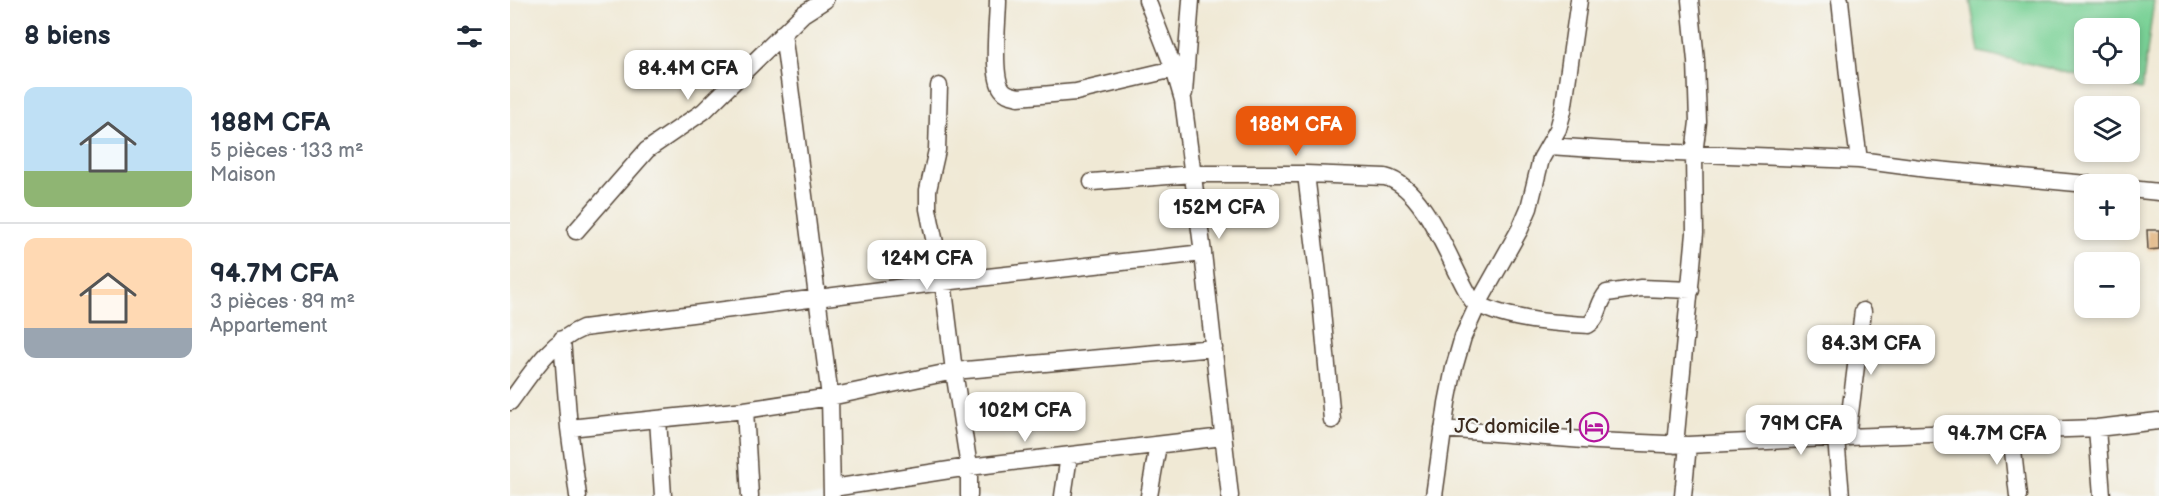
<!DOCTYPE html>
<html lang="fr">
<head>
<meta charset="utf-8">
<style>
  body { margin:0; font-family:"Balsamiq Sans",sans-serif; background:#f2f2f3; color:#1f2937; height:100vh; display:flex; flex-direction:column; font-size:22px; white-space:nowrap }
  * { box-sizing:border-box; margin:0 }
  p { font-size:20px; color:#747a83 }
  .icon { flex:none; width:33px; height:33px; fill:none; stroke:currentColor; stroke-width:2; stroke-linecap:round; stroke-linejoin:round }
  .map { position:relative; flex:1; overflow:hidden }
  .side { display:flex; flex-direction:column; background:#fff; width:510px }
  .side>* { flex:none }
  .tools { position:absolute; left:1564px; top:18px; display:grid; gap:12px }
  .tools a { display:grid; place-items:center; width:66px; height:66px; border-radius:12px; background:#fff; box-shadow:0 3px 9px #0003; font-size:30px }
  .price { position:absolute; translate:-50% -51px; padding:0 14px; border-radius:12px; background:#fff; color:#222; font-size:20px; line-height:39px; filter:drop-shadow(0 2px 3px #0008) }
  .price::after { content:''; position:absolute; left:50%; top:36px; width:18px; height:14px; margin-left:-9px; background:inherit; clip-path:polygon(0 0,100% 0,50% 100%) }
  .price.active { background:#ea580c; color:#fff }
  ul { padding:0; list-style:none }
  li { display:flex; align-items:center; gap:18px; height:150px; padding:0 24px }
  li+li { border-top:2px solid #e0e1e3 }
  li span { display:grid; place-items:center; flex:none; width:168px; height:120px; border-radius:12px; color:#555 }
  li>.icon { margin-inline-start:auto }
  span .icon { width:72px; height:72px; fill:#fffc; stroke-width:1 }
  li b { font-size:26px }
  h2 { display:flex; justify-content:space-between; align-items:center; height:72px; padding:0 24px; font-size:26px }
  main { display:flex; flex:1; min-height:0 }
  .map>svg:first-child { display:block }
  .green { fill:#7ad297; stroke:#5a7e5a; stroke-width:1.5; fill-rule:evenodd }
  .building { fill:#e1b27d }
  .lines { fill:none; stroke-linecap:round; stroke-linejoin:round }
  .minor-casing { stroke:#564739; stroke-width:19 }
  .minor { stroke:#fff; stroke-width:16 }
  .labels { text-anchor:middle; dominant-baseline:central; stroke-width:4.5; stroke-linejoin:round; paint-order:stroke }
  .poi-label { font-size:20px; fill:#3b2a1e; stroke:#f6f6f2; text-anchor:end }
</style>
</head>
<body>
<main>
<section class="side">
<h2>8 biens<svg class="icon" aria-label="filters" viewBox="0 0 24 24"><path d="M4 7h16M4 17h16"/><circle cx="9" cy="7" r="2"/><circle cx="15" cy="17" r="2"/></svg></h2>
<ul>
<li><span style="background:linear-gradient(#bfe0f5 70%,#8fb573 0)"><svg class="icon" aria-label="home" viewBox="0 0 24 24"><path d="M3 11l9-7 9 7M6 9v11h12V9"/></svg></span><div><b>188M CFA</b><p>5 pièces · 133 m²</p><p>Maison</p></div></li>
<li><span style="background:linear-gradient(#ffd9b3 75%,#9aa5b1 0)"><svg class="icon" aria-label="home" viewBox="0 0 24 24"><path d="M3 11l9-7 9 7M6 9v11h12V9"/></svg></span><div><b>94.7M CFA</b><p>3 pièces · 89 m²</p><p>Appartement</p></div></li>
</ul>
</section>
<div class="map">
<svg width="1649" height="496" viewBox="0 0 1649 496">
  <rect width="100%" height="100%" fill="#f6f6f2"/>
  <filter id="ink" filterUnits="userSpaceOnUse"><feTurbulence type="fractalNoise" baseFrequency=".0167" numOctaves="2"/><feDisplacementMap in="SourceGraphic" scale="12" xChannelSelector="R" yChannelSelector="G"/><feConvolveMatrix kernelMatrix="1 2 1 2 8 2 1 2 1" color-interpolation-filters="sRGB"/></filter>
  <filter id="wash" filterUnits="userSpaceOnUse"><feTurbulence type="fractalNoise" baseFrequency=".008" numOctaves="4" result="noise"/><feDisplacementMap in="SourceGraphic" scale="24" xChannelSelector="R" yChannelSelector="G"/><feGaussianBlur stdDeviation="1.35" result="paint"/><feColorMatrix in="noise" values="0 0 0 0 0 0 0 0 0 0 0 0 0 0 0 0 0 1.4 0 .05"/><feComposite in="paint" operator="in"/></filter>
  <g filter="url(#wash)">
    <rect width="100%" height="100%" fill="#f0e9d5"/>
    <path class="green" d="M1460 0H1644L1632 90 1469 52ZM1575 28H1620V74H1575Z"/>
    <g id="blocks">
      <path class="building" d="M1637 230H1649V249L1638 250Z"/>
    </g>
  </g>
  <g filter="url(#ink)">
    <use href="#blocks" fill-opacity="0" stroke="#564739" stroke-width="1.5"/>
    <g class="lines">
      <g class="minor-casing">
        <path id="minor" d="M488 0C488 20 481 75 492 89 496 95 502 95 508 97L566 92 664 69
          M637 0 664 69 673 100 693 253 720 496
          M1330 0 1339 85 1349 160
          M273 33 320 397 322 496
          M429 86 427 150 418 190V209L433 282 444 371 459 467V496
          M674 93 681 0
          M1039 146 1114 151 1349 160 1417 169 1577 184
          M796 174 811 300 822 420
          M582 182 683 174H796L875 177C916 187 941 267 962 300 989 320 1045 323 1078 325 1089 319 1087 304 1097 293L1131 288 1181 290
          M1620 189 1649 192
          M66 231 137 150 194 111 293 14 315 0
          M52 339 59 428 68 496
          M0 402C21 374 39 342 73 328L433 282 693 253
          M235 410 240 496
          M148 419 153 496
          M59 428 235 410 320 397 444 371 704 348
          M1587 428 1592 496
          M933 429 1086 441 1178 445 1337 437 1587 428 1648 421
          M1501 433 1508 496
          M1337 437 1353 311
          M1326 438 1331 496
          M1165 445 1185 233 1184 154 1188 122 1186 61 1180 0
          M323 488 459 467 713 437
          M553 496 559 456
          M639 496 648 445
          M924 496 937 403 944 368 953 337 968 304 1010 229 1019 208 1031 159 1048 129 1053 111 1069 0
          M1173 496 1178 445"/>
      </g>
      <use href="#minor" class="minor"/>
    </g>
  </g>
  <defs>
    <g id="hotel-ring" transform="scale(1.5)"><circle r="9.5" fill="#f6f6f2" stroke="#b5179e" stroke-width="1.5"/><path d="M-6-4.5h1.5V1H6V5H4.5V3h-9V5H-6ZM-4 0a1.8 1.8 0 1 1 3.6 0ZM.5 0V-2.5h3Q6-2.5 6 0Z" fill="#b5179e"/></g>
  </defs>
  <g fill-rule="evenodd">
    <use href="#hotel-ring" x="1084" y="427"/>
  </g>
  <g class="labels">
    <g class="poi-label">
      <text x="1063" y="427">JC domicile 1</text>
    </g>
  </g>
</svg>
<div class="tools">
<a><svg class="icon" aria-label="locate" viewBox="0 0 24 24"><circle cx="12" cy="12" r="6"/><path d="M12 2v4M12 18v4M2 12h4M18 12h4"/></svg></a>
<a><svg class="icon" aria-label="layers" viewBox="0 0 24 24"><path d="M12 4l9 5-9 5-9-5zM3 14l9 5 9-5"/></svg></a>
<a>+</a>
<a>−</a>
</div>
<b class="price" style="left:178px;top:101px">84.4M CFA</b>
<b class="price active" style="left:786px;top:157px">188M CFA</b>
<b class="price" style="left:709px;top:240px">152M CFA</b>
<b class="price" style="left:417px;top:291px">124M CFA</b>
<b class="price" style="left:1361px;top:376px">84.3M CFA</b>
<b class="price" style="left:515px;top:443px">102M CFA</b>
<b class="price" style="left:1291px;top:456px">79M CFA</b>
<b class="price" style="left:1487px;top:466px">94.7M CFA</b>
</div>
</main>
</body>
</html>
